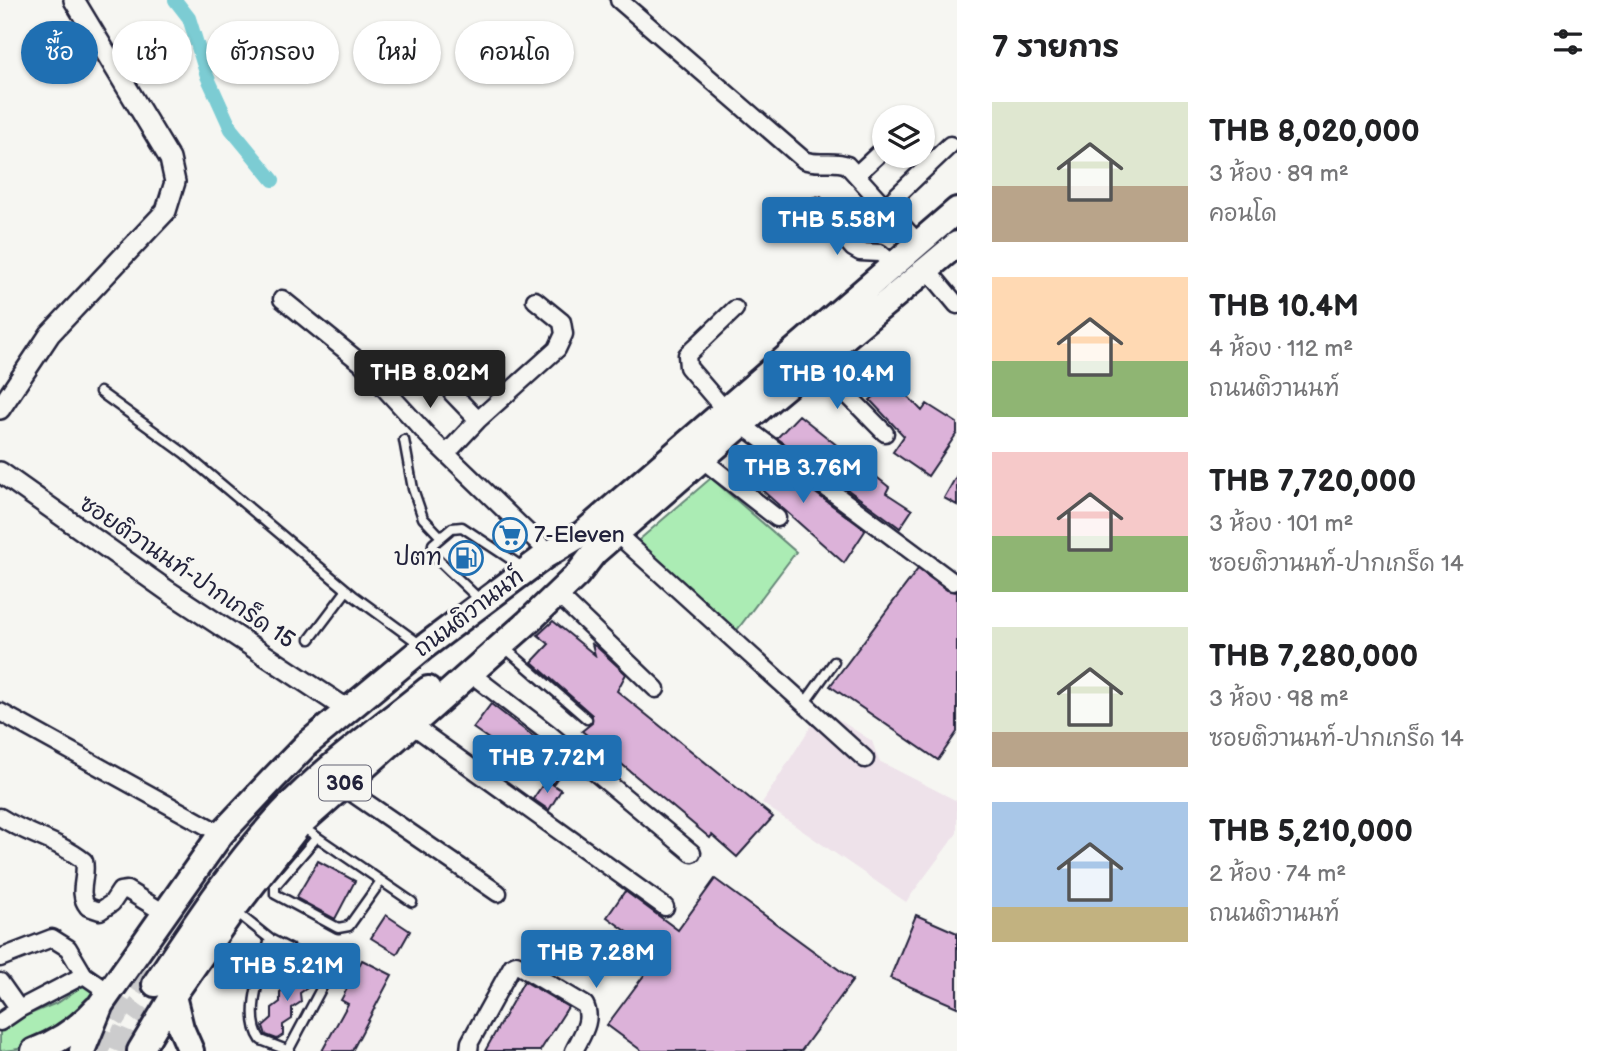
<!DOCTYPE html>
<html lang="th">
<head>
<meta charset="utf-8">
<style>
  body { margin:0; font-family:"Balsamiq Sans","Playpen Sans Thai",sans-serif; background:#f2f2f2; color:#202124; height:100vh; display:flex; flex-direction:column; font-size:26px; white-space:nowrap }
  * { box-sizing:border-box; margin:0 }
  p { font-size:23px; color:#757577 }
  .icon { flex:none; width:38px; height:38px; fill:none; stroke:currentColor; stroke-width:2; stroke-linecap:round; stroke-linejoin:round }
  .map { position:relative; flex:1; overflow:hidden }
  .side { display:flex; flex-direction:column; background:#fff; width:665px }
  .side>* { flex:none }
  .top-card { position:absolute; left:21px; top:21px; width:665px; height:63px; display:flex; gap:14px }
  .tools { position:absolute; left:872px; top:105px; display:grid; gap:14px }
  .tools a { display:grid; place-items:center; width:63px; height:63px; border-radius:50%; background:#fff; box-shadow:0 2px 5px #0004; font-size:35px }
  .price { position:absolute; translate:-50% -60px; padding:0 16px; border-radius:7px; background:#1f6fb2; color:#fff; font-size:23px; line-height:46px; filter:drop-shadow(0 2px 4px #0008) }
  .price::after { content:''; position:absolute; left:50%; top:42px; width:21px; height:16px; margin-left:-10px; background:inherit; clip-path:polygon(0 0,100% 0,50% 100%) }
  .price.on { background:#222; color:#fff }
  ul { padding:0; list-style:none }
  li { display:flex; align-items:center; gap:21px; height:175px; padding:0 35px }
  li span { display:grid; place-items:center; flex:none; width:196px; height:140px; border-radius:0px; color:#555 }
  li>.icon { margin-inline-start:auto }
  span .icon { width:84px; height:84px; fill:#fffc; stroke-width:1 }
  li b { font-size:30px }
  h2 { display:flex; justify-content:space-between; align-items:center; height:84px; padding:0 35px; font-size:30px }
  .tag { padding:0 24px; border-radius:32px; background:#fff; box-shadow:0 2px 5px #0004; font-size:24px; line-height:63px }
  .tag.on { background:#1f6fb2; color:#fff }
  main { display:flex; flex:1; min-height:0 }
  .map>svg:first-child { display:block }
  .built { fill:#eee2ea }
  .green { fill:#abecb4; stroke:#668778; stroke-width:2 }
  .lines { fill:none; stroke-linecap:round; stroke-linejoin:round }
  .canal { stroke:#7bccd3; stroke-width:14 }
  .building { fill:#dcb2d9; stroke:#22223b; stroke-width:2 }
  .primary-tunnel { stroke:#cccccd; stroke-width:24; stroke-dasharray:24 12; stroke-linecap:butt }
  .service-casing { stroke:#22223b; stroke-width:13 }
  .minor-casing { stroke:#22223b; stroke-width:21 }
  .tertiary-casing { stroke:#22223b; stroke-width:24 }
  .primary-casing { stroke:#22223b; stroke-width:30 }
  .service { stroke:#f6f6f2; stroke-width:8 }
  .minor { stroke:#f6f6f2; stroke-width:16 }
  .tertiary { stroke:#f6f6f2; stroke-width:19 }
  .primary { stroke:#f6f6f2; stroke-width:24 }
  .labels { text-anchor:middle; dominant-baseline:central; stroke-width:6; stroke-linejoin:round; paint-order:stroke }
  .shield { fill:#f6f6f2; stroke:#626272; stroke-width:2 }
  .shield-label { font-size:21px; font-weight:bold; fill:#22223b }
  .poi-label { font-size:23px; fill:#22223b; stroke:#f6f6f2; text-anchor:start }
  .street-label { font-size:23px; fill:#22223b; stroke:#f6f6f2 }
</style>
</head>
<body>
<main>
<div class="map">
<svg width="957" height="1051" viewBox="0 0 957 1051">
  <rect width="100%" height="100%" fill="#f6f6f2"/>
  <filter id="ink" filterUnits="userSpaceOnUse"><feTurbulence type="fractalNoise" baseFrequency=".0143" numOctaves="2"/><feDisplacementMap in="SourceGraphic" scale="14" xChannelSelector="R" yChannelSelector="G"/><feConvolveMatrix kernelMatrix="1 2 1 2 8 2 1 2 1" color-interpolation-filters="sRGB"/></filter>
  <g filter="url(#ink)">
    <path class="built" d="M822 709 872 741 879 761 957 801V833L906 902 762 803Z"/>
    <path class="green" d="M711 478 796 552 734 634 632 546Z
      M85 984 102 1001C70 1023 40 1051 0 1051V1032L8 1023 59 1002Z"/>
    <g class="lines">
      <path class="canal" d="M175 0 189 18 207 76 231 129 273 180"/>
    </g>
    <path class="building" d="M893 381 922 411 927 404 957 423V433L928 476 893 452 904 436 870 400Z
      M799 415 889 487 886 493 912 510 900 528 777 438Z
      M755 448 864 529 865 531 844 563 736 467Z
      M957 475V505L944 498Z
      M918 569 947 590 957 592V732L938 760 830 686Z
      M553 621 595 655 592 644 598 648 626 674 617 691 773 817 737 857 712 835 710 838 582 731 592 723V715L532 662 549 644 538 635Z
      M491 704 568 763 553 784 473 728Z
      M546 780 561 790 549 810 533 799Z
      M318 861 355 881 335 919 296 898Z
      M715 879 853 980 801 1051H642L607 1025 659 955 607 917 625 891 678 930Z
      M386 915 410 931 397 954 371 938Z
      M916 915 957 933V1007L890 978Z
      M362 960 392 975 352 1051H322L348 1004 341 1000Z
      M297 968 311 975 310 986 300 993 301 1002 292 1008V1019L283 1025V1035L277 1039 266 1035 263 1026 272 1018V1008L280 1002V992L289 985V975Z
      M524 981 568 1007 540 1051H485Z"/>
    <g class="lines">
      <path class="primary-tunnel" d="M96 1051 108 1026 145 968
        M116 1051 128 1023 141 1005"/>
      <g class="service-casing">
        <path id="service" d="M100 392 184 453 354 596 421 645
          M404 440 413 489 423 518 441 537
          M480 600 432 554 433 544 452 528 462 527 524 568
          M310 639 347 590
          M504 647 587 719
          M804 704 834 662
          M301 826 412 902
          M317 837 275 886V894L338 928 349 926 381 881
          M235 911 270 939 329 969 330 972 288 1051
          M270 939C263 966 243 1015 261 1040L287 1050"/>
      </g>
      <g class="minor-casing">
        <path id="minor" d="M619 0 804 160C818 166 833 159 847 165L918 243
          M856 175 884 149
          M817 206 853 248 860 252 880 253 893 264
          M885 207 950 145
          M927 269 957 305
          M282 299 361 363 430 438 549 553
          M815 362 885 433
          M452 393 478 420
          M724 409 688 367 687 355 735 309
          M742 425 953 582
          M447 453 478 420 557 349 564 334 562 322 535 300
          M703 460 777 518
          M617 534 865 759
          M557 594 656 689
          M470 673 548 733 692 853
          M0 712 221 834
          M412 725 665 907
          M342 786 498 893
          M0 817C26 834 59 841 84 861 88 877 76 892 88 907L100 911 112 903 120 891 127 890 166 914
          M0 958 52 938 68 948 84 975
          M0 982 19 1009
          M0 1022 19 1009 84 975 110 993
          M469 1051 470 1042 512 966 516 964 585 1005C593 1021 581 1036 574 1051"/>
      </g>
      <g class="tertiary-casing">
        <path id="tertiary" d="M0 409 50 334 166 211 175 182 170 159 74 0
          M0 472 168 591 348 710"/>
      </g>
      <g class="primary-casing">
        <path id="primary" d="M155 984C195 924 233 866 282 813 325 767 379 729 428 689
          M173 996 181 1028 191 1051
          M34 1051C58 1042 79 1028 96 1009
          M82 1051 101 1004 221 834 272 780 307 744 424 647 545 556 582 534 957 210
          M140 1051 173 996 233 910 299 825 528 622 577 575 594 553 771 399 957 244"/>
      </g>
      <use href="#service" class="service"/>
      <use href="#minor" class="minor"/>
      <use href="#tertiary" class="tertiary"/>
      <use href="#primary" class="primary"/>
    </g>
  </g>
  <defs>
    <g id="supermarket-ring" transform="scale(1.75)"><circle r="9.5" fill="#f6f6f2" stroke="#1f6fb2" stroke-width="1.5"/><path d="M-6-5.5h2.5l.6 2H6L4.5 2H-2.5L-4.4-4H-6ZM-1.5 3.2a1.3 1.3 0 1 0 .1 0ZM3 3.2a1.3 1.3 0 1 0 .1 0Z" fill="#1f6fb2"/></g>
    <g id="fuel-ring" transform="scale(1.75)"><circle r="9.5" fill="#f6f6f2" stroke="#1f6fb2" stroke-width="1.5"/><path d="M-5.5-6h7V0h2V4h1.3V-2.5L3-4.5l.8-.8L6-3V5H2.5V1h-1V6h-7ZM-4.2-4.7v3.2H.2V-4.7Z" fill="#1f6fb2"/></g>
  </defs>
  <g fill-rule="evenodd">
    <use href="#supermarket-ring" x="510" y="535"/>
    <use href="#fuel-ring" x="466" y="558"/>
  </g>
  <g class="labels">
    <rect class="shield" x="319" y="765.5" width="52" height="35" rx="5"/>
    <g class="shield-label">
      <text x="345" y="783">306</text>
    </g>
    <g class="poi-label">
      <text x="534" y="535">7-Eleven</text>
      <text x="442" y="558" text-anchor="end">ปตท</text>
    </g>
    <g class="street-label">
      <text transform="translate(187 572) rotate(34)">ซอยติวานนท์-ปากเกร็ด 15</text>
      <text transform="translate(469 613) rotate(-37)">ถนนติวานนท์</text>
    </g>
  </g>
</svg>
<div class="tools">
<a><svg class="icon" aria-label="layers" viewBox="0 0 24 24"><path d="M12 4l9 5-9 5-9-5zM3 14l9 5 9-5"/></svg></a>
</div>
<b class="price" style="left:837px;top:257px">THB 5.58M</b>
<b class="price on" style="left:430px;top:410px">THB 8.02M</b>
<b class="price" style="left:837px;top:411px">THB 10.4M</b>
<b class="price" style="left:803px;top:505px">THB 3.76M</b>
<b class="price" style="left:547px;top:795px">THB 7.72M</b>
<b class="price" style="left:596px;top:990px">THB 7.28M</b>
<b class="price" style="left:287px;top:1003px">THB 5.21M</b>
<div class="top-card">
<a class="tag on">ซื้อ</a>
<a class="tag">เช่า</a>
<a class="tag">ตัวกรอง</a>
<a class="tag">ใหม่</a>
<a class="tag">คอนโด</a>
</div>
</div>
<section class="side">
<h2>7 รายการ<svg class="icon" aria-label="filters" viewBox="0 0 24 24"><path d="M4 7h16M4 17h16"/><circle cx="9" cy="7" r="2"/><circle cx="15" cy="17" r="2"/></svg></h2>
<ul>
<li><span style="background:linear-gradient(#dfe7d0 60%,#b9a48a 0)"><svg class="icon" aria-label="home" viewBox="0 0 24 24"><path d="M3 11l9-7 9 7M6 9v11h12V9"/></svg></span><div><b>THB 8,020,000</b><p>3 ห้อง · 89 m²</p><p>คอนโด</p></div></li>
<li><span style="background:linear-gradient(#ffd9b3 60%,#8fb573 0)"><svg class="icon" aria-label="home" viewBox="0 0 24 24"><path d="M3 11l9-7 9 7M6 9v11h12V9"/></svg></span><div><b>THB 10.4M</b><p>4 ห้อง · 112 m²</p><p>ถนนติวานนท์</p></div></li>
<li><span style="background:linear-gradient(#f6c9c9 60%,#8fb573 0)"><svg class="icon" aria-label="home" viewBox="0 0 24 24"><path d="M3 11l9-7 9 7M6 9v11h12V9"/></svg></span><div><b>THB 7,720,000</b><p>3 ห้อง · 101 m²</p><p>ซอยติวานนท์-ปากเกร็ด 14</p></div></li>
<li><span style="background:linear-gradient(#dfe7d0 75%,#b9a48a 0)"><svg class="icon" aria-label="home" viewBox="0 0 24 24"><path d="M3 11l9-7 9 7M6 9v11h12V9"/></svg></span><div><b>THB 7,280,000</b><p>3 ห้อง · 98 m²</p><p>ซอยติวานนท์-ปากเกร็ด 14</p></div></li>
<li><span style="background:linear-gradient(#a9c7e8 75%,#c2b280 0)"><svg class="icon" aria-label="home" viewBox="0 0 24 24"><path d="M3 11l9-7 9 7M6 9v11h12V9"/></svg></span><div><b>THB 5,210,000</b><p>2 ห้อง · 74 m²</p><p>ถนนติวานนท์</p></div></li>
</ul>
</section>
</main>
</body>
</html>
